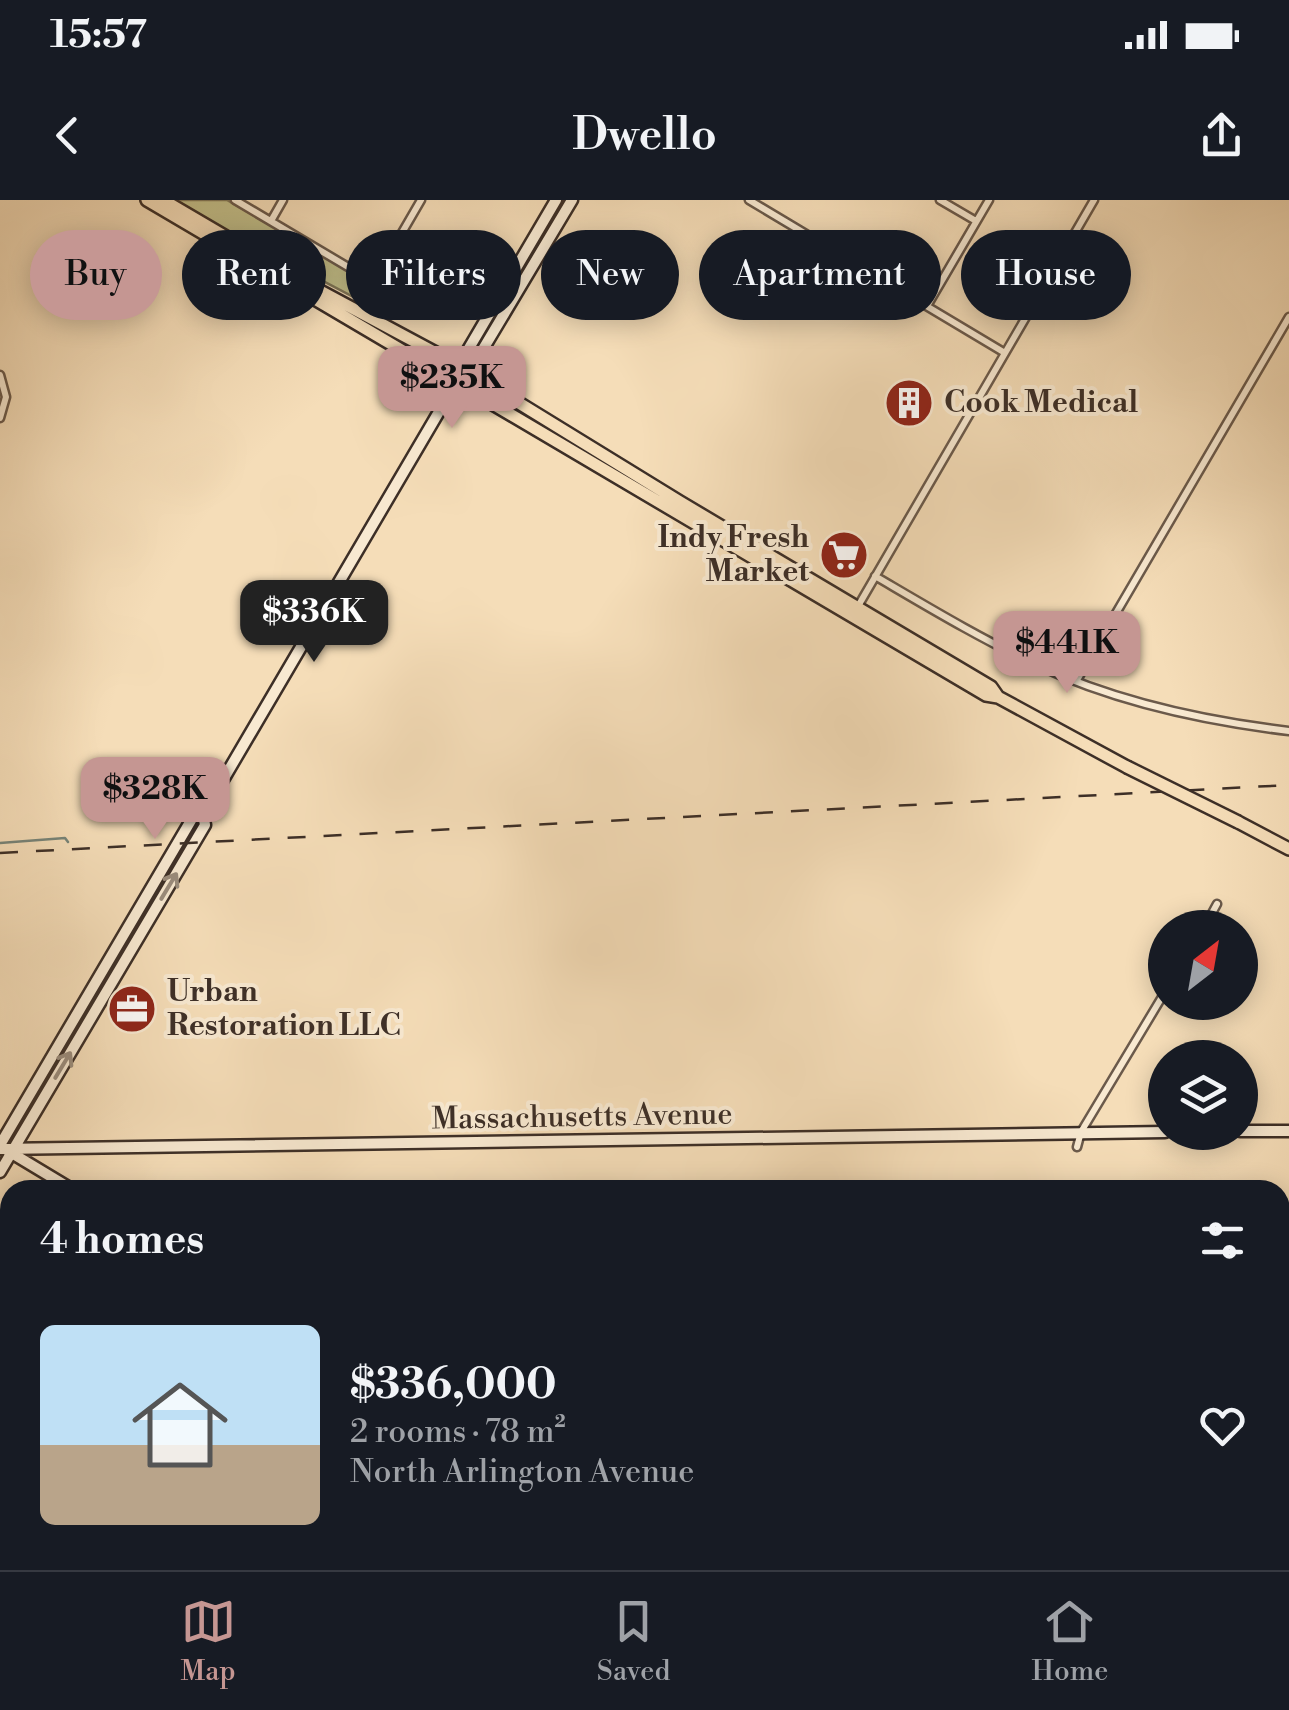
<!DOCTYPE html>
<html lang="en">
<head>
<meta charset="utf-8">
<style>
  body { margin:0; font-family:"Libre Bodoni",serif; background:#242831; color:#f1f3f6; height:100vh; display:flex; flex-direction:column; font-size:38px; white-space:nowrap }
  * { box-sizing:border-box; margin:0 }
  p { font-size:32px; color:#9ea1a6 }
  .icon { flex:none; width:55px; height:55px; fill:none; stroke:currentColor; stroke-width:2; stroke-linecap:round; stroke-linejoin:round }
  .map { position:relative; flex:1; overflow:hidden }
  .panel { position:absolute; left:0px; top:980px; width:1290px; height:390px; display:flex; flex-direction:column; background:#171b24; border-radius:30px 30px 0 0; box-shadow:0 5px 25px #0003 }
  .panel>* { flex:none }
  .banner { position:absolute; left:30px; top:30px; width:1230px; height:90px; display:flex; gap:20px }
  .needle { width:65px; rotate:31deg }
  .fabs { position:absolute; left:1148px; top:710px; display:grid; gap:20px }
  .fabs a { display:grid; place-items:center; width:110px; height:110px; border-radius:50%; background:#171b24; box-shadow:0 5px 25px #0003; font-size:50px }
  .price { position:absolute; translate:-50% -85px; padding:0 22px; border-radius:20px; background:#c59692; color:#111; font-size:32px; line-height:65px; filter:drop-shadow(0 2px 5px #0008) }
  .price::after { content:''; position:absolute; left:50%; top:60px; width:30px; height:22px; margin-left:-15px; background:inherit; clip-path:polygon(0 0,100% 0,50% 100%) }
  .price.selected { background:#222; color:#fff }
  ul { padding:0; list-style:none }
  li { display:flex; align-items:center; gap:30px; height:250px; padding:0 40px }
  li span { display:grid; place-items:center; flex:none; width:280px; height:200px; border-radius:15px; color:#555 }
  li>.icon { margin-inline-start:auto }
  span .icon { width:120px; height:120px; fill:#fffc; stroke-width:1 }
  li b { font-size:42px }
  h2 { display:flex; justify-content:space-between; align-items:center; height:120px; padding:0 40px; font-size:42px }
  .tag { padding:0 35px; border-radius:45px; background:#171b24; box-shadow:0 5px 25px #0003; font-size:35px; line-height:90px }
  .tag.selected { background:#c59692; color:#111 }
  .status { display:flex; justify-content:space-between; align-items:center; height:70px; padding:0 50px; background:#171b24; direction:ltr }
  .status svg { height:28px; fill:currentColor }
  header { display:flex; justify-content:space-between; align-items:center; height:130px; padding:0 40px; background:#171b24; font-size:45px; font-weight:600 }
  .tab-bar { display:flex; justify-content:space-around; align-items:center; height:140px; border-top:2px solid #363941; background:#171b24; font-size:28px; color:#9ea1a6 }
  .tab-bar a { display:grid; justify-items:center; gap:5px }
  .tab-bar .selected { color:#c59692 }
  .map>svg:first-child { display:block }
  .green { fill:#c2bf8a; stroke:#807758; stroke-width:2.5 }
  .water { fill:#9cbcaf; stroke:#768479; stroke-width:2.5 }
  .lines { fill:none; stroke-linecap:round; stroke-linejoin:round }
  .stream { stroke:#768479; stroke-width:2.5 }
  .street-casing { stroke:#6b5a4b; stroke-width:11 }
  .secondary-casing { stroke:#3d2f27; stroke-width:15 }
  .primary-casing { stroke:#3d2f27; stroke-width:16 }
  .street { stroke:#f8e9d1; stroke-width:6 }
  .secondary { stroke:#f8e9d1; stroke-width:10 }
  .primary { stroke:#f5ddb8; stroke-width:11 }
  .rail { stroke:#3d2f27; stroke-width:2.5; stroke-dasharray:18 18; stroke-linecap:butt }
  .primary-bridge-casing { stroke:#3d2f27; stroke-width:16; stroke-linecap:butt }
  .primary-bridge { stroke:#f5ddb8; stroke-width:11 }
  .oneway { stroke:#9a8c7c }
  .labels { text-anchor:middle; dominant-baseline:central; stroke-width:8; stroke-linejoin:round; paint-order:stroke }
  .poi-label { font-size:30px; font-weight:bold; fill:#3d2f27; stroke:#f8e9d1; text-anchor:start }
  .street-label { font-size:30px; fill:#3d2f27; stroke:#f8e9d1 }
</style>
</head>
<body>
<div class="status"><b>15:57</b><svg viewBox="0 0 49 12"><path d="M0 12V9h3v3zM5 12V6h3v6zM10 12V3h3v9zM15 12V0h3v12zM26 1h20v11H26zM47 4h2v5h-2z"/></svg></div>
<header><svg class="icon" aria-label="back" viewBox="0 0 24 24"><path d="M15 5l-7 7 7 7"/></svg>Dwello<svg class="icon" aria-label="share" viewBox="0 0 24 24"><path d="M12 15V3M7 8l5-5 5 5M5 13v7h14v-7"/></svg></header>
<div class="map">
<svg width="1289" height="1370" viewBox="0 0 1289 1370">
  <rect width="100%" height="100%" fill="#f5ddb8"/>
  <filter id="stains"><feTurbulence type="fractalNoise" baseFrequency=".002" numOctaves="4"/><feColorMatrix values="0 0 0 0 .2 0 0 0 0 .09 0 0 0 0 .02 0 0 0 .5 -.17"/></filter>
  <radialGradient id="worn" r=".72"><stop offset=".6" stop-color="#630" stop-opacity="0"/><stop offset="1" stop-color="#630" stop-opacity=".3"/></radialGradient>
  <path class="green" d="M169 0H227L375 86 365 103Z"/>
  <path class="water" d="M540 1360H623L638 1370H535Z"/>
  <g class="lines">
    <path class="stream" d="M0 643 65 638 68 642"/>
    <g class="street-casing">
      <path id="street" d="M235 0 370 80 443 97 447 95
        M749 0 1005 153
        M940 0 976 21
        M271 21 283 0
        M374 81 421 0
        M927 106 989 0
        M0 175 6 197 0 218
        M875 376C928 407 981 439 1037 465 1114 501 1205 521 1289 531
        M857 408 1094 0
        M1077 480 1289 117
        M1204 728 1217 704
        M1077 947 1081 932 1165 792
        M1280 1081 1289 1066
        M1280 1349 1289 1333
        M1110 1370 1116 1360
        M1267 1370 1273 1360"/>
    </g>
    <g class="secondary-casing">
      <path id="secondary" d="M467 176 572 0
        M1240 931H1289
        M0 945 193 617 203 614
        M0 949 1165 932
        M5 949 73 990
        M0 972 205 625 203 614 457 181 458 166 465 155 556 0
        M697 1360 714 1370"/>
    </g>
    <g class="primary-casing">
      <path id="primary" d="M147 0 986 495 998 497 1127 567
        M163 0 296 78 449 160 680 302 991 487 998 497
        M1238 622 1289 649"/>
    </g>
    <use href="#street" class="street"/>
    <use href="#secondary" class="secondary"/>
    <use href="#primary" class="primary"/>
    <path class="rail" d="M0 653 1289 585"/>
    <g class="primary-bridge-casing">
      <path id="primary-bridge" d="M1127 567 1238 622"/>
    </g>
    <use href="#primary-bridge" class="primary-bridge"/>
  </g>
  <defs><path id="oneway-shaft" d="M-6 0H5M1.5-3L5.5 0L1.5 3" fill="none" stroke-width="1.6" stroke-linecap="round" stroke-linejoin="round" transform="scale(2.5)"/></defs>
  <g class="oneway">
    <use href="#oneway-shaft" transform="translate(169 686) rotate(-59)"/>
    <use href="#oneway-shaft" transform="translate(63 865) rotate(-59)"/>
  </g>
  <defs>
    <g id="building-disc" transform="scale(2.5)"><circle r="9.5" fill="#8f2418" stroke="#f8e9d1"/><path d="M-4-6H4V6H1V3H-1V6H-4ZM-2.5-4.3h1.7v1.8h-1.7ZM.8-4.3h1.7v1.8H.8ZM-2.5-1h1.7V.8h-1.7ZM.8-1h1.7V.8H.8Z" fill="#fff"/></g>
    <g id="supermarket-disc" transform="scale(2.5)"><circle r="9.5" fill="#8f2418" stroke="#f8e9d1"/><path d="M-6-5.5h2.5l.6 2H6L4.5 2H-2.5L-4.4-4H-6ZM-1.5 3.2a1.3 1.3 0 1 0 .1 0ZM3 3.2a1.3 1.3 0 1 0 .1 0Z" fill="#fff"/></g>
    <g id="office-disc" transform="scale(2.5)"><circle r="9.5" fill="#8f2418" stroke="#f8e9d1"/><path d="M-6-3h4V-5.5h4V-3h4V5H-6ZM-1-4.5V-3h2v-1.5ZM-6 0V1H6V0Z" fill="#fff"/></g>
  </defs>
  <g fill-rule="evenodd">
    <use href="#building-disc" x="909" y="203"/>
    <use href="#supermarket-disc" x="844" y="355"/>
    <use href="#office-disc" x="132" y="809"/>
  </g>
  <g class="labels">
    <g class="poi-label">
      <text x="944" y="203">Cook Medical</text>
      <text x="809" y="338" text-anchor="end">Indy Fresh<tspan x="809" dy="34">Market</tspan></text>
      <text x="167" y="792">Urban<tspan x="167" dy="34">Restoration LLC</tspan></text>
    </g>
    <g class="street-label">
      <text transform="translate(582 917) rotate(-1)">Massachusetts Avenue</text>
    </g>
  </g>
  <rect width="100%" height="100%" filter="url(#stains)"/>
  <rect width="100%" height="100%" fill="url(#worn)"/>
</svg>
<div class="fabs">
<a><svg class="needle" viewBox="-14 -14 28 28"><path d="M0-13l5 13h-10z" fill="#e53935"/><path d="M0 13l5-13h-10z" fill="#9ea1a6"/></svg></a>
<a><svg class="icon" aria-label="layers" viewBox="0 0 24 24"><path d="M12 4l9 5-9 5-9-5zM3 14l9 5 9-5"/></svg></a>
</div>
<b class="price" style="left:452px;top:231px">$235K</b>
<b class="price selected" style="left:314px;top:465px">$336K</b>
<b class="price" style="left:1067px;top:496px">$441K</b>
<b class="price" style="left:155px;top:642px">$328K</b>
<div class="banner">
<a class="tag selected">Buy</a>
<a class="tag">Rent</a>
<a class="tag">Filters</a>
<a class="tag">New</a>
<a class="tag">Apartment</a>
<a class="tag">House</a>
</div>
<section class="panel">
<h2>4 homes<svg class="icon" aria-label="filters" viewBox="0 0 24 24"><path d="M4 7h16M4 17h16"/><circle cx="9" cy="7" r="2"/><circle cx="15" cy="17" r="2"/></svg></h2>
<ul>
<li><span style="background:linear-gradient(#bfe0f5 60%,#b9a48a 0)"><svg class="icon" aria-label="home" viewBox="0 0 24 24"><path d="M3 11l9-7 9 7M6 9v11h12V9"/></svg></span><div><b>$336,000</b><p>2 rooms · 78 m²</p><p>North Arlington Avenue</p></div><svg class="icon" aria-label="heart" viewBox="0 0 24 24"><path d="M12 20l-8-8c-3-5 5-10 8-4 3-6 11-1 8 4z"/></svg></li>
</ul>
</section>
</div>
<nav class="tab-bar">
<a class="selected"><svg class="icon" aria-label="map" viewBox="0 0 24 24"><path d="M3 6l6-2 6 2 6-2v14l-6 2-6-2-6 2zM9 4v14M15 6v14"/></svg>Map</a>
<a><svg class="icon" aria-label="saved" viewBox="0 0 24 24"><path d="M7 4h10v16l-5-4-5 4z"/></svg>Saved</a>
<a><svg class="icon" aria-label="home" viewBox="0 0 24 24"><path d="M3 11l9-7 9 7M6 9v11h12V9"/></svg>Home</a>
</nav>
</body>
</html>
